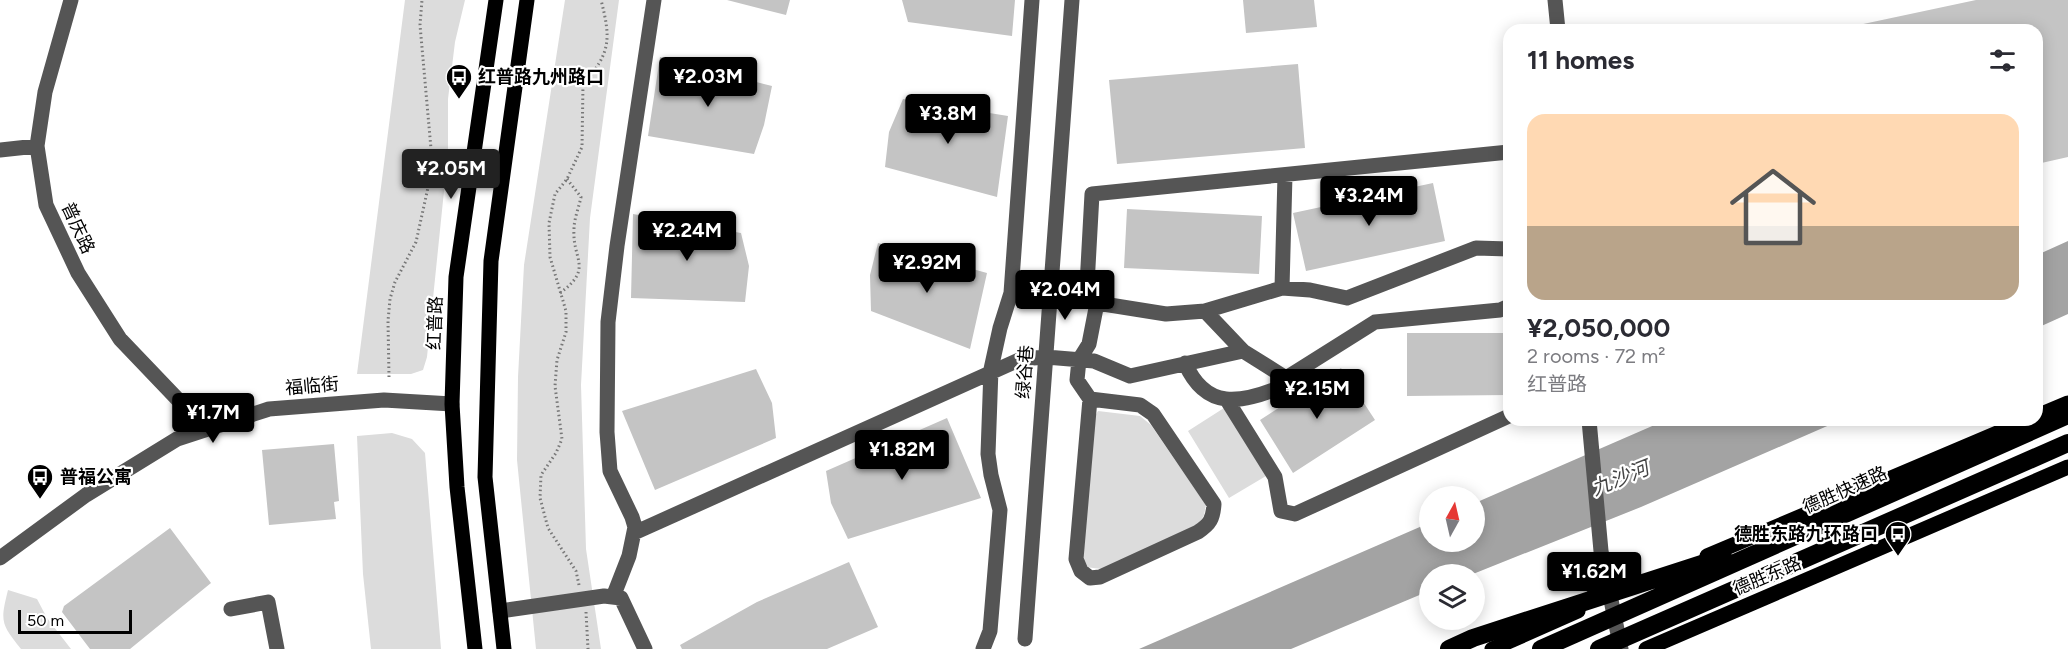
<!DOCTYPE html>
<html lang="en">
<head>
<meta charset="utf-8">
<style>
  body { margin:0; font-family:Figtree,"Noto Sans SC",sans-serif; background:#f7f7f7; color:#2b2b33; height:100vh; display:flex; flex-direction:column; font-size:22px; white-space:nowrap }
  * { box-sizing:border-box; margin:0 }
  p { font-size:20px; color:#7c7c81 }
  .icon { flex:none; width:33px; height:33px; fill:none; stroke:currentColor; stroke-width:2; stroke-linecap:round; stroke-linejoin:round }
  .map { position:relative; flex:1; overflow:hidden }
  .sheet { position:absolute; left:1503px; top:24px; width:540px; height:402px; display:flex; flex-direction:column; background:#fff; border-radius:18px; box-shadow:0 3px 15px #0003 }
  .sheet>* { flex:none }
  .needle { width:39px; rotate:8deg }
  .controls { position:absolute; left:1419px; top:486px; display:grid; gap:12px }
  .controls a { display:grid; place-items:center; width:66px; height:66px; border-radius:50%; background:#fff; box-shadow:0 3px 15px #0003; font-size:30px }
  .scale { position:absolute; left:18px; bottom:15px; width:114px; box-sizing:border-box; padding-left:6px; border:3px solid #000; border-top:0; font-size:16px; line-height:21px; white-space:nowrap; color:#000; -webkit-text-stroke:4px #fff; paint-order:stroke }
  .price { position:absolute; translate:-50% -51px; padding:0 14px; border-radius:6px; background:#000; color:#fff; font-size:20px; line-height:39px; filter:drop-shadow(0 2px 3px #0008) }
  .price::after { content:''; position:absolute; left:50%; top:36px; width:18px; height:14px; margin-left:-9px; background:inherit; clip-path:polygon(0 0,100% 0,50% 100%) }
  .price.active { background:#222; color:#fff }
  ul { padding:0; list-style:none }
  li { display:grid; align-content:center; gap:12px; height:318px; padding:0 24px }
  li span { display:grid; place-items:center; height:186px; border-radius:18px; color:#555 }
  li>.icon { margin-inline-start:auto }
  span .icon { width:108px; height:108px; fill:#fffc; stroke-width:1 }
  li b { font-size:26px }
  h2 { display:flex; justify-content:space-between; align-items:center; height:72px; padding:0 24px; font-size:26px }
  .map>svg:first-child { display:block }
  .green { fill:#dcdcdc }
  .water { fill:#a3a3a3 }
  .building { fill:#c4c4c4 }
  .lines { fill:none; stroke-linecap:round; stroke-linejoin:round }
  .path { stroke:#777; stroke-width:3; stroke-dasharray:1.5 3; stroke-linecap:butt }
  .minor { stroke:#555; stroke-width:15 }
  .major { stroke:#000; stroke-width:15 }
  .highway { stroke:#000; stroke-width:18 }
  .labels { text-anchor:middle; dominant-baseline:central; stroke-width:4.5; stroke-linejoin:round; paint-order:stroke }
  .poi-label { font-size:18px; font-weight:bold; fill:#000; stroke:#fff; text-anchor:start }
  .street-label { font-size:18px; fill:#000; stroke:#fff }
  .water-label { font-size:20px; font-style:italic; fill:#444; stroke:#fff }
</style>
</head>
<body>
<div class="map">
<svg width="2068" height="649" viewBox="0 0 2068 649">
  <rect width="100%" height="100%" fill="#fff"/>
  <path class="green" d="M405 0H465L455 42 448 99V152L427 357 423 370 411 374H357Z
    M565 0H619L590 218 581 385 586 549 601 649H536L517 460 518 377 524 265Z
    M1224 408 1266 476 1229 498 1188 431Z
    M1098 411 1140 416 1151 425 1206 505 1204 515 1199 524 1102 569 1085 567 1083 560 1094 418Z
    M392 433 412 439 425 453 441 649H371L363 574 357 436Z
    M8 590 37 599 47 618 71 649H21C1 624 0 622 8 590Z"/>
  <path class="water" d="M2068 241V314L2037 328V255Z
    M1666 420H1841L1641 507 1473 574H1430L1429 591 1291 649H1139L1429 523 1430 542H1474L1475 503Z"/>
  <path class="building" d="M727 0H790L786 15Z
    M902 0H1015L1012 36 908 22Z
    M1243 0H1314L1317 27 1246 33Z
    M1976 0H2068V157L2037 164V30H1835Z
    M660 57 772 86 764 125 754 154 648 136Z
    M1298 64 1305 148 1117 164 1109 80Z
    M903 99 1008 116 997 197 885 167 889 132Z
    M1433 183 1445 241 1306 271 1293 213Z
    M1127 209 1262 216 1259 274 1124 268Z
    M633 214 741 233 749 266 745 302 631 298Z
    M878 243 987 273 970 349 871 311 870 275Z
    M1407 333H1509V395L1407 396Z
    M1341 368 1375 420 1293 473 1260 420Z
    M756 369 772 403 776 438 655 490 622 411Z
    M947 418 981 498 848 539 831 503 826 471Z
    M334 444 339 501 334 502 336 519 269 525 262 450Z
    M170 528 211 583 130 649H90L62 612 64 606Z
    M849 562 878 627 827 649H682L680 645 757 602Z"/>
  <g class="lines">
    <path class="path" d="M554 69 583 84
      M432 160 449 165
      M560 293C594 268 572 260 574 229 574 219 579 207 581 197L567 179
      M389 377 388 321 390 299 395 282 416 242 429 183 432 160 420 25 422 0
      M579 585 576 571 548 528 540 498 541 475 556 453 562 439 555 386 557 360 566 332V311L550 257 549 223 555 194 567 179 582 147 583 84C611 53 611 39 601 0
      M586 612 588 649"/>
    <path class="minor" d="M71 0 45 92 37 146 46 205 78 273 120 339 206 429
      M1555 0 1558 30
      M0 150 37 146
      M1282 288 1285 175
      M1097 303 1166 314 1205 311 1282 288 1310 290 1347 298 1476 248 1509 249
      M1205 311 1243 351 1286 378
      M1185 363C1206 411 1241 403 1281 387L1286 378 1375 322 1500 310 1509 306
      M1090 399 1076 559 1081 571 1090 578 1100 577 1198 532C1210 524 1213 519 1214 504L1153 414 1140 405 1090 399 1077 380 1079 360 1089 344 1097 303 1087 285 1092 194 1509 152
      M1227 400 1275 477 1281 511 1295 514 1509 416
      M1589 420 1601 551 1621 649
      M634 533 1021 359 1046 357 1094 361 1130 376 1243 351
      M0 558 86 495 177 439 269 409 384 400 452 404
      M613 597 629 556 635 527 632 517 610 471 607 432 608 322 617 246 654 0
      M231 609 268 602 277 649
      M500 611 604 596 621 598 645 649
      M1025 639 1072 0
      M983 649 990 631 1000 510 991 475 988 454 991 369 1000 328 1011 293 1032 0"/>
    <path class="major" d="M2037 416 2068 403
      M1707 556 2028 420
      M475 649 457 487 452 404 456 277 496 0
      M504 649 485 477 491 261 527 0
      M1492 649 1578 611
      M1646 649 2068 467"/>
    <path class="highway" d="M1449 649 1473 638 1723 557
      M1541 649 2068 415
      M1599 649 2068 443"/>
  </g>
  <defs>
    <g id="bus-pin" transform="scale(1.35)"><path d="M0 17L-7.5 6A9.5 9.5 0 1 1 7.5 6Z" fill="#000" stroke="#fff"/><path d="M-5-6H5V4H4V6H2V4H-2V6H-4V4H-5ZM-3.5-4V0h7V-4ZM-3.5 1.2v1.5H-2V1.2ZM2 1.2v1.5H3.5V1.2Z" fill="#fff"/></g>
  </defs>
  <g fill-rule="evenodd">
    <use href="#bus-pin" x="459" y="77"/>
    <use href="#bus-pin" x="40" y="477"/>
    <use href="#bus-pin" x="1898" y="534"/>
  </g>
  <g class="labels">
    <g class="poi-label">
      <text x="478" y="77">红普路九州路口</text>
      <text x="60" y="477">普福公寓</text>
      <text x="1878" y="534" text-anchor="end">德胜东路九环路口</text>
    </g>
    <g class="street-label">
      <text transform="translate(78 228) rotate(65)">普庆路</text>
      <text transform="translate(435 323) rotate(-88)">红普路</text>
      <text transform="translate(1025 372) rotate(-86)">绿谷巷</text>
      <text transform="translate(312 386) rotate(-5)">福临街</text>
      <text transform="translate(1845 490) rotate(-24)">德胜快速路</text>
      <text transform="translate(1767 576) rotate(-23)">德胜东路</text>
    </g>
    <g class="water-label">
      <text transform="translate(1620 478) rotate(-22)">九沙河</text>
    </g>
  </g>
</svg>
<div class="controls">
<a><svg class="needle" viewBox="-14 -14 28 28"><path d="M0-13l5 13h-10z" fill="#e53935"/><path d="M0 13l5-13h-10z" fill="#7c7c81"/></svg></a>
<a><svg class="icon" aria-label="layers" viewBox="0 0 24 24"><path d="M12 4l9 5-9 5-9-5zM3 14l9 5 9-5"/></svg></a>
</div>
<div class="scale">50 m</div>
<b class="price" style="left:708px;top:108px">¥2.03M</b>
<b class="price" style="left:948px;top:145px">¥3.8M</b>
<b class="price active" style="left:451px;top:200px">¥2.05M</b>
<b class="price" style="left:1369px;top:227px">¥3.24M</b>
<b class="price" style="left:687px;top:262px">¥2.24M</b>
<b class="price" style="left:927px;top:294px">¥2.92M</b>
<b class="price" style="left:1065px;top:321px">¥2.04M</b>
<b class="price" style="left:1317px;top:420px">¥2.15M</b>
<b class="price" style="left:213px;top:444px">¥1.7M</b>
<b class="price" style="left:902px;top:481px">¥1.82M</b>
<b class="price" style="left:1594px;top:603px">¥1.62M</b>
<section class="sheet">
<h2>11 homes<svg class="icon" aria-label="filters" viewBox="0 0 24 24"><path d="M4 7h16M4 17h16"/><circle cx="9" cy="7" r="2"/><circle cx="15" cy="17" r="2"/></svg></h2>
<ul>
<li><span style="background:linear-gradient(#ffd9b3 60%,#b9a48a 0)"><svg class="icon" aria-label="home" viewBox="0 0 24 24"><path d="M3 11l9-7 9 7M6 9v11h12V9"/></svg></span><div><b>¥2,050,000</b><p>2 rooms · 72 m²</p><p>红普路</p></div></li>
</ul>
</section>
</div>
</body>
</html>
